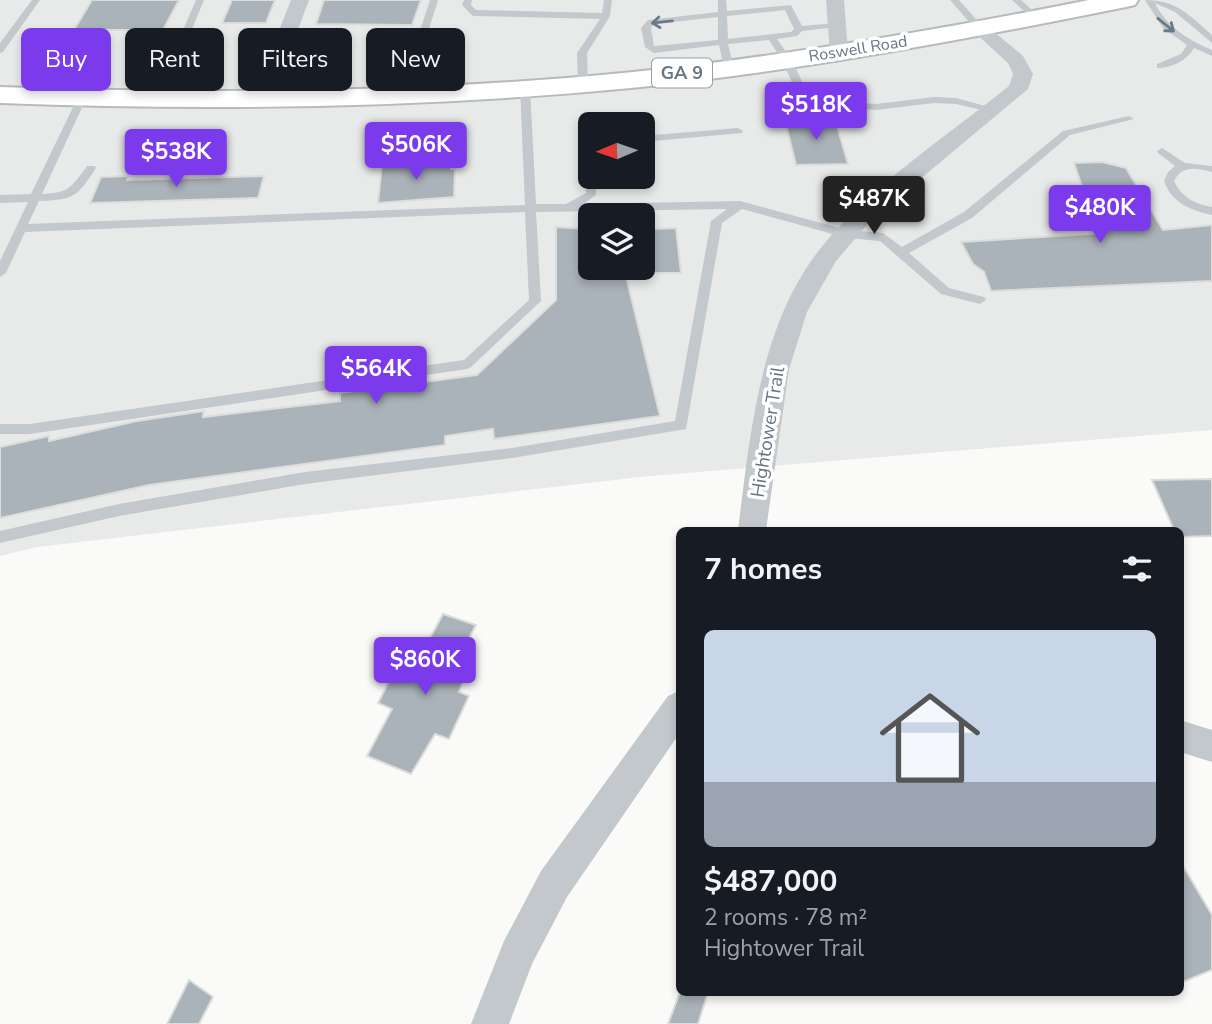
<!DOCTYPE html>
<html lang="en">
<head>
<meta charset="utf-8">
<style>
  body { margin:0; font-family:"Nunito Sans",sans-serif; background:#20242c; color:#f1f3f6; height:100vh; display:flex; flex-direction:column; font-size:26px; white-space:nowrap }
  * { box-sizing:border-box; margin:0 }
  p { font-size:23px; color:#9ea1a6 }
  .icon { flex:none; width:38px; height:38px; fill:none; stroke:currentColor; stroke-width:2; stroke-linecap:round; stroke-linejoin:round }
  .map { position:relative; flex:1; overflow:hidden }
  .side { position:absolute; left:676px; top:527px; width:508px; height:469px; display:flex; flex-direction:column; background:#171b24; border-radius:10px; box-shadow:0 4px 10px #0003 }
  .side>* { flex:none }
  .hud { position:absolute; left:21px; top:28px; width:550px; height:63px; display:flex; gap:14px }
  .needle { width:46px; rotate:268deg }
  .controls { position:absolute; left:578px; top:112px; display:grid; gap:14px }
  .controls a { display:grid; place-items:center; width:77px; height:77px; border-radius:10px; background:#171b24; box-shadow:0 4px 10px #0003; font-size:35px }
  .price { position:absolute; translate:-50% -60px; padding:0 16px; border-radius:7px; background:#7c3aed; color:#fff; font-size:23px; line-height:46px; filter:drop-shadow(0 2px 4px #0008) }
  .price::after { content:''; position:absolute; left:50%; top:42px; width:21px; height:16px; margin-left:-10px; background:inherit; clip-path:polygon(0 0,100% 0,50% 100%) }
  .price.current { background:#222; color:#fff }
  ul { padding:0; list-style:none }
  li { display:grid; align-content:center; gap:14px; height:371px; padding:0 28px }
  li span { display:grid; place-items:center; height:217px; border-radius:10px; color:#555 }
  li>.icon { margin-inline-start:auto }
  span .icon { width:126px; height:126px; fill:#fffc; stroke-width:1 }
  li b { font-size:30px }
  h2 { display:flex; justify-content:space-between; align-items:center; height:84px; padding:0 28px; font-size:30px }
  .pill { padding:0 24px; border-radius:10px; background:#171b24; box-shadow:0 4px 10px #0003; font-size:24px; line-height:63px }
  .pill.current { background:#7c3aed; color:#fff }
  .map>svg:first-child { display:block }
  .built { fill:#e8e9e9; fill-rule:evenodd }
  .building { fill:#aab3b9; stroke:#dcdcda; stroke-width:2 }
  .lines { fill:none; stroke-linecap:round; stroke-linejoin:round }
  .primary-casing { stroke:#b5babe; stroke-width:4 }
  .lane { fill:#c3c8cc; fill-rule:evenodd }
  .street { fill:#c3c8cc; fill-rule:evenodd }
  .primary { fill:#fff; fill-rule:evenodd }
  .oneway { stroke:#6a7a87 }
  .labels { text-anchor:middle; dominant-baseline:central; stroke-width:7; stroke-linejoin:round; paint-order:stroke }
  .far-street-label { font-size:16px; fill:#657683; stroke:#fff }
  .shield { fill:#fff; stroke:#939fa8; stroke-width:2 }
  .shield-label { font-size:18px; font-weight:bold; fill:#657683 }
  .street-label { font-size:19px; fill:#657683; stroke:#fff }
</style>
</head>
<body>
<div class="map">
<svg width="1212" height="1024" viewBox="0 0 1212 1024">
  <rect width="100%" height="100%" fill="#fafaf8"/>
  <path class="built" d="M0 0H1212V430L649 476 37 547 0 556ZM590 124H642V177H590ZM590 215H642V268H590Z"/>
  <path class="building" d="M92 0H179L163 30H74Z
    M232 0H275L266 23H222Z
    M324 0H421L412 25 316 24Z
    M835 119 848 164 796 165 785 121Z
    M451 161V169H455L454 197 378 203 382 164Z
    M1102 162 1126 168 1163 230 1212 225V281L991 291 984 272 973 264 961 242 1104 233 1085 195 1074 163Z
    M128 176 127 180 264 176 258 198 90 203 101 177Z
    M556 227 590 229V268H624L660 416 494 439 493 429 445 436V445L149 485 0 518V447L49 436V441L137 421 204 411 203 417 340 401V393L477 375 556 300Z
    M676 228 681 273H642V234L654 233 653 229Z
    M1212 479V536L1180 537V530H1174L1152 480Z
    M443 614 476 625 464 647 474 651 459 692 469 696 449 739 435 734 411 774 367 756 392 709 378 703 397 666 412 672Z
    M1180 861 1212 915V970L1180 983Z
    M189 980 213 997 199 1024H167Z
    M680 992H708L698 1024H668Z"/>
  <g class="lines">
    <g class="primary-casing">
      <path id="primary" d="M1089 0H1138L1135 5 1126 7C962 40 798 71 631 88 421 108 211 111 0 103V87C211 94 422 93 633 72 786 56 938 30 1089 0Z"/>
    </g>
    <path class="lane" d="M32 0H40L3 52 0 53V43Z
      M196 0H204L163 99 155 101 153 99Z
      M430 0H438L409 94 401 96 399 94Z
      M464 0H472L471 5 476 10 602 13 604 0H612L610 16 587 53 588 83 583 86 578 83 577 53 600 19 473 16 462 5Z
      M718 0H726L727 11 791 5 802 26 837 23V27L802 31 797 36 777 39 792 60 810 99 876 104 934 97 956 98 1000 110 995 113 956 104 934 103 876 110 806 105 801 102 782 60 769 40 728 44 734 68 729 71 724 68 719 45 654 53 645 47 641 28 648 20 718 12ZM785 10 794 29 791 32 728 39 727 16ZM718 17V40L654 46 651 28 654 24Z
      M950 0H959L984 28V32H978Z
      M1012 0H1021L1041 18 1034 20Z
      M1145 0C1177 0 1189 15 1212 35V43L1175 12 1155 3C1166 26 1188 40 1212 50V56L1194 48C1187 61 1171 68 1157 68V64L1181 54 1187 45 1163 28Z
      M525 84 530 87 536 204H566L586 193 585 157 590 154V177H596V195L583 204 740 201 847 230 883 233 902 247 964 212 1063 131 1129 116 1134 119 1070 135 972 218 909 253 949 288 984 297 986 300 980 304 941 294 880 241 847 238 742 209 722 223 686 429 512 458 305 484 119 516 0 543V531L119 504 305 472 512 448 675 421 711 221 727 209 536 212 541 301 471 367 467 369 30 434H0V424H30L464 360 529 300 525 212 25 232 6 273 0 277V261L28 202 0 203V195L31 194 78 97 86 99 42 194C69 193 72 187 87 166H95L96 168C77 197 74 200 39 201L28 224 525 205 520 87Z
      M738 128 743 131 742 133 642 142V136Z
      M1162 148 1185 163 1212 166V172C1197 168 1182 165 1174 181 1181 197 1195 204 1212 207V215C1190 210 1172 203 1164 181L1168 172 1175 166 1158 153 1157 151Z"/>
    <path class="street" d="M291 0H309L272 99 269 103H255L252 99Z
      M826 0H844L848 53 846 57 839 59 830 53Z
      M981 25 987 26 1023 56 1033 74 1028 89 871 220 836 261 807 312 789 369 766 530H738C750 436 759 326 820 249 871 185 946 137 1009 86L1013 74 1008 63 972 30Z
      M679 691V734L567 897 532 964 509 1024H471L504 941 541 871 668 696Z
      M1180 720 1212 730V762L1180 752Z"/>
    <use href="#primary" class="primary"/>
  </g>
  <defs><path id="oneway-shaft" d="M-6 0H5M1.5-3L5.5 0L1.5 3" fill="none" stroke-width="1.6" stroke-linecap="round" stroke-linejoin="round" transform="scale(1.75)"/></defs>
  <g class="oneway">
    <use href="#oneway-shaft" transform="translate(662 22) rotate(174)"/>
    <use href="#oneway-shaft" transform="translate(1166 25) rotate(39)"/>
  </g>
  <g class="labels">
    <g class="far-street-label">
      <text transform="translate(858 49) rotate(-9)">Roswell Road</text>
    </g>
    <rect class="shield" x="652" y="58.5" width="60" height="29" rx="5"/>
    <g class="shield-label">
      <text x="682" y="73">GA 9</text>
    </g>
    <g class="street-label">
      <text transform="translate(768 432) rotate(-81)">Hightower Trail</text>
    </g>
  </g>
</svg>
<div class="controls">
<a><svg class="needle" viewBox="-14 -14 28 28"><path d="M0-13l5 13h-10z" fill="#e53935"/><path d="M0 13l5-13h-10z" fill="#9ea1a6"/></svg></a>
<a><svg class="icon" aria-label="layers" viewBox="0 0 24 24"><path d="M12 4l9 5-9 5-9-5zM3 14l9 5 9-5"/></svg></a>
</div>
<b class="price" style="left:816px;top:142px">$518K</b>
<b class="price" style="left:416px;top:182px">$506K</b>
<b class="price" style="left:176px;top:189px">$538K</b>
<b class="price current" style="left:874px;top:236px">$487K</b>
<b class="price" style="left:1100px;top:245px">$480K</b>
<b class="price" style="left:376px;top:406px">$564K</b>
<b class="price" style="left:425px;top:697px">$860K</b>
<div class="hud">
<a class="pill current">Buy</a>
<a class="pill">Rent</a>
<a class="pill">Filters</a>
<a class="pill">New</a>
</div>
<section class="side">
<h2>7 homes<svg class="icon" aria-label="filters" viewBox="0 0 24 24"><path d="M4 7h16M4 17h16"/><circle cx="9" cy="7" r="2"/><circle cx="15" cy="17" r="2"/></svg></h2>
<ul>
<li><span style="background:linear-gradient(#c9d6e8 70%,#9aa5b1 0)"><svg class="icon" aria-label="home" viewBox="0 0 24 24"><path d="M3 11l9-7 9 7M6 9v11h12V9"/></svg></span><div><b>$487,000</b><p>2 rooms · 78 m²</p><p>Hightower Trail</p></div></li>
</ul>
</section>
</div>
</body>
</html>
